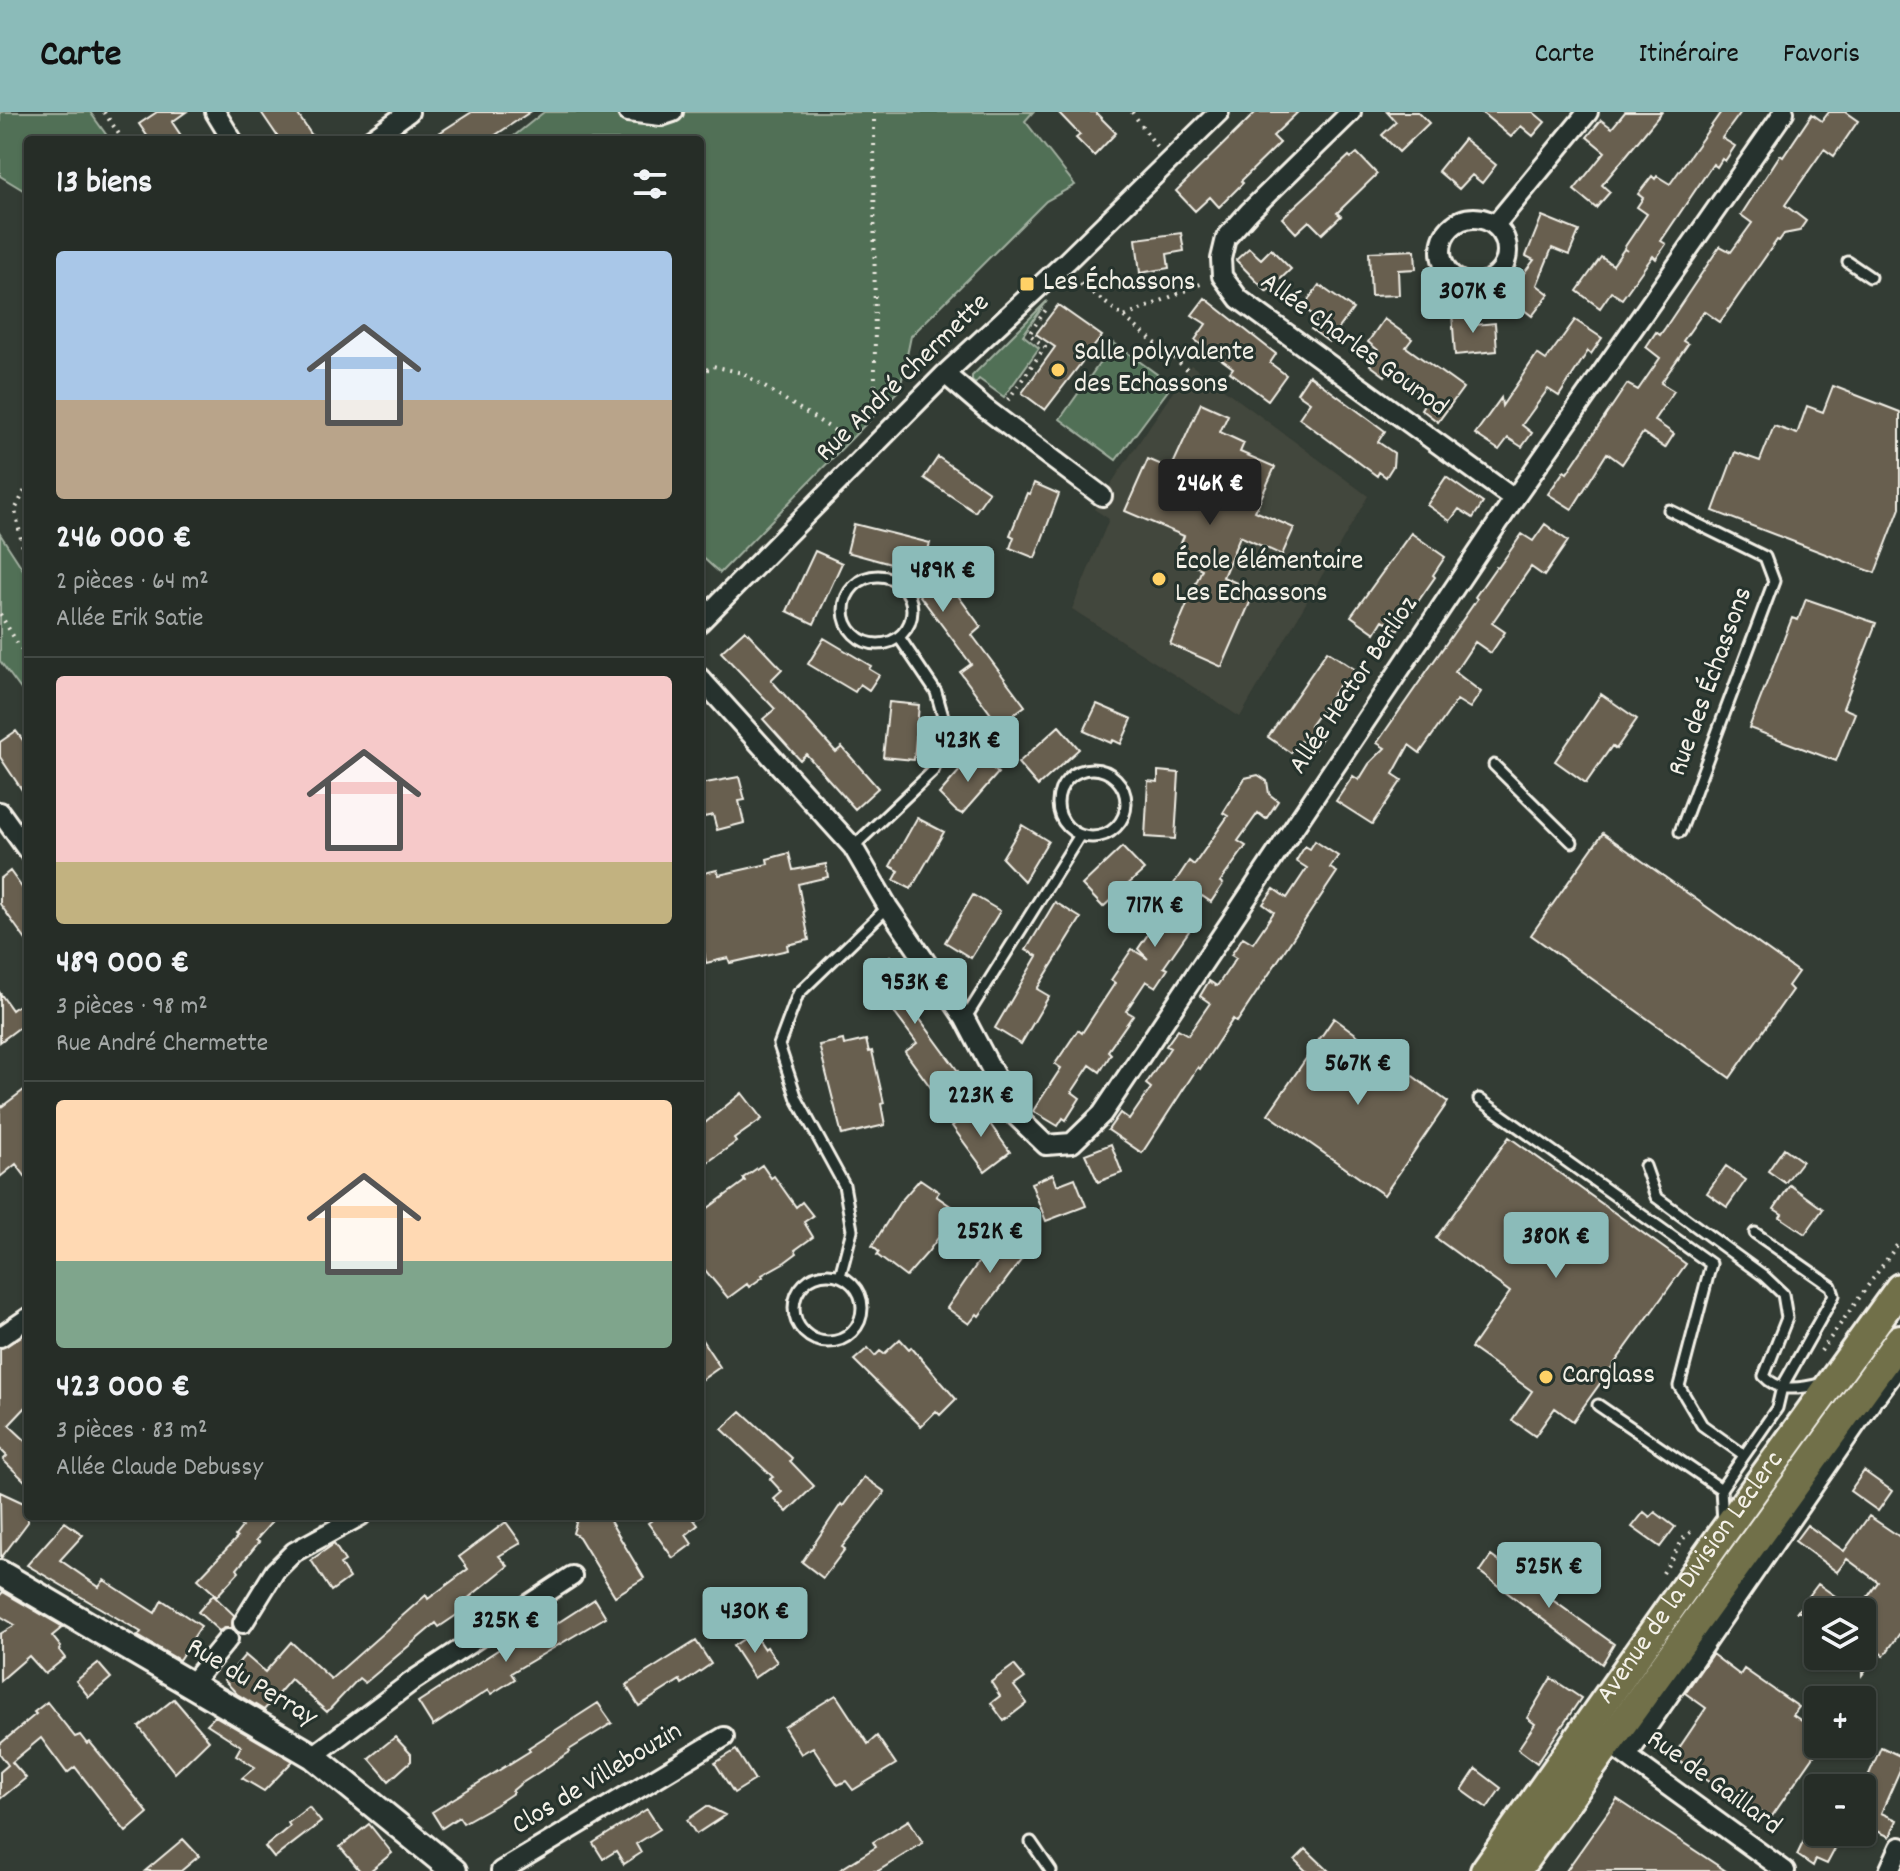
<!DOCTYPE html>
<html lang="fr">
<head>
<meta charset="utf-8">
<style>
  body { margin:0; font-family:Dekko,sans-serif; background:#323933; color:#f1f3f6; height:100vh; display:flex; flex-direction:column; font-size:30px; white-space:nowrap }
  * { box-sizing:border-box; margin:0 }
  p { font-size:26px; color:#a4a8a7 }
  .icon { flex:none; width:44px; height:44px; fill:none; stroke:currentColor; stroke-width:2; stroke-linecap:round; stroke-linejoin:round }
  .map { position:relative; flex:1; overflow:hidden }
  .drawer { position:absolute; left:24px; top:24px; width:680px; height:1384px; display:flex; flex-direction:column; background:#262d27; border-radius:8px; box-shadow:0 2px 6px #0004,0 0 0 2px #424944 }
  .drawer>* { flex:none }
  .tools { position:absolute; left:1804px; top:1486px; display:grid; gap:16px }
  .tools a { display:grid; place-items:center; width:72px; height:72px; border-radius:8px; background:#262d27; box-shadow:0 2px 6px #0004,0 0 0 2px #424944; font-size:40px }
  .price { position:absolute; translate:-50% -68px; padding:0 18px; border-radius:8px; background:#8bbbb9; color:#111; font-size:26px; line-height:52px; filter:drop-shadow(0 2px 4px #0008) }
  .price::after { content:''; position:absolute; left:50%; top:48px; width:24px; height:18px; margin-left:-12px; background:inherit; clip-path:polygon(0 0,100% 0,50% 100%) }
  .price.current { background:#222; color:#fff }
  ul { padding:0; list-style:none }
  li { display:grid; align-content:center; gap:16px; height:424px; padding:0 32px }
  li+li { border-top:2px solid #424944 }
  li span { display:grid; place-items:center; height:248px; border-radius:8px; color:#555 }
  li>.icon { margin-inline-start:auto }
  span .icon { width:144px; height:144px; fill:#fffc; stroke-width:1 }
  li b { font-size:34px }
  h2 { display:flex; justify-content:space-between; align-items:center; height:96px; padding:0 32px; font-size:34px }
  header { display:flex; align-items:center; gap:48px; box-sizing:border-box; height:112px; padding:0 40px; background:#8bbbb9; color:#111 }
  header strong { font-size:38px }
  nav { display:flex; gap:44px; margin-inline-start:auto; font-size:28px }
  .map>svg:first-child { display:block }
  .built { fill:#43463c }
  .green { fill:#516f57; stroke:#a2b0a0; stroke-width:2 }
  .building { fill:#675f50; stroke:#f4f1e8; stroke-width:2 }
  .lines { fill:none; stroke-linecap:round; stroke-linejoin:round }
  .lane-casing { stroke:#f4f1e8; stroke-width:15 }
  .street-casing { stroke:#f4f1e8; stroke-width:24 }
  .secondary-casing { stroke:#f4f1e8; stroke-width:30 }
  .primary-casing { stroke:#f4f1e8; stroke-width:34 }
  .path { stroke:#f4f1e8; stroke-width:4; stroke-dasharray:2 6; stroke-linecap:butt }
  .lane { stroke:#26332d; stroke-width:9 }
  .street { stroke:#26332d; stroke-width:18 }
  .secondary { stroke:#26332d; stroke-width:24 }
  .primary { stroke:#71704a; stroke-width:28 }
  .poi-dot { fill:#ffd166; stroke:#26332d; stroke-width:3 }
  .labels { text-anchor:middle; dominant-baseline:central; stroke-width:6; stroke-linejoin:round; paint-order:stroke }
  .poi-label { font-size:28px; fill:#f4f1e8; stroke:#26332d; text-anchor:start }
  .street-label { font-size:28px; fill:#f4f1e8; stroke:#26332d }
</style>
</head>
<body>
<header>
<strong>Carte</strong>
<nav><a>Carte</a><a>Itinéraire</a><a>Favoris</a></nav>
</header>
<div class="map">
<svg width="1900" height="1759" viewBox="0 0 1900 1759">
  <rect width="100%" height="100%" fill="#333c34"/>
  <filter id="ink" filterUnits="userSpaceOnUse"><feTurbulence type="fractalNoise" baseFrequency=".0125" numOctaves="2"/><feDisplacementMap in="SourceGraphic" scale="16" xChannelSelector="R" yChannelSelector="G"/><feConvolveMatrix kernelMatrix="1 2 1 2 8 2 1 2 1" color-interpolation-filters="sRGB"/></filter>
  <g filter="url(#ink)">
    <path class="built" d="M1191 253 1368 384 1240 605 1072 497 1109 407 1094 397Z"/>
    <path class="green" d="M0 0H90L110 28H28V81L0 64Z
      M544 0H1033L1025 9 1075 73 1046 89 911 224 900 277 720 461 700 443V28H509Z
      M1047 189 1023 223 1039 236 1004 285 979 267 975 272 972 269V264Z
      M1114 231 1172 273 1116 348 1060 307Z
      M0 422 28 465V587L0 549Z"/>
    <path class="building" d="M157 0H186L172 10 184 28H150L139 12Z
      M261 0H296L315 28H280Z
      M472 0H530L488 28H428Z
      M1058 0H1095L1116 21 1094 44 1076 26 1080 23Z
      M1256 0H1298L1273 24 1280 31 1241 69 1243 71 1219 95 1210 85 1195 99 1176 79Z
      M1387 0H1418L1429 11 1399 40 1382 23 1396 10Z
      M1481 0H1533L1545 10 1533 24 1521 14 1511 25Z
      M1625 0H1662L1602 73 1610 80 1596 96 1574 78 1605 40 1587 25 1601 8 1612 16Z
      M1721 0H1741L1722 26 1735 34 1725 49 1722 47 1717 55 1713 52 1661 129 1666 132 1656 147 1653 144 1647 152 1622 187 1611 180 1600 196 1577 179 1601 145 1613 153 1624 137 1628 139 1624 136 1647 102 1637 95 1643 86 1638 82 1652 64 1655 67 1657 64 1670 72Z
      M1829 0H1845L1858 9 1834 44 1824 37 1785 93 1806 109 1799 119 1784 122 1779 129 1777 128 1720 210 1704 199 1683 229 1688 232 1661 271 1674 279 1654 308 1674 322 1665 336 1643 321 1622 352 1607 341 1572 397 1548 382 1564 359 1567 361 1627 272 1638 278 1660 246 1646 235 1656 220 1660 223 1665 216 1720 134 1731 140 1752 111 1741 103 1780 43 1783 45 1812 2 1822 9Z
      M1464 27 1496 53 1482 71 1472 63 1459 77 1438 59Z
      M1357 41 1377 62 1337 101 1341 104 1322 122 1309 109 1296 121 1282 106 1349 44 1351 46Z
      M1542 104 1579 119 1569 143 1552 136 1537 173 1549 182 1532 204 1506 184 1534 148 1526 144Z
      M1181 121 1184 139 1167 142 1169 156 1140 161 1136 127Z
      M1249 136 1261 147 1271 137 1291 157 1267 180 1236 148Z
      M1415 138 1416 157 1398 158 1399 183 1371 184 1369 140Z
      M1319 173 1353 197 1329 230 1311 217 1318 207 1303 195Z
      M1205 186 1276 242 1270 251 1286 263 1268 288 1230 260 1233 256 1195 228 1206 212 1192 203Z
      M1058 193 1102 224 1045 298 1022 281 1055 235 1036 222Z
      M1474 199 1475 213 1495 211 1497 239 1455 243 1452 201Z
      M1384 207 1412 227 1406 235 1463 276 1438 310 1421 297 1428 286 1389 257 1385 264 1370 253 1379 239 1368 230Z
      M1575 208 1602 226 1591 242 1588 239 1559 284 1548 277 1522 313 1532 321 1522 335 1508 326 1499 338 1475 322 1501 286 1502 294 1537 242 1546 248Z
      M1309 263 1385 319 1378 330 1394 341 1393 354 1386 365 1379 360 1377 364 1299 306 1310 290 1297 281Z
      M1833 274 1900 300V396L1875 461 1713 399 1735 340 1760 349 1774 314 1797 322 1807 294 1823 300Z
      M1201 291 1228 303 1220 320 1244 331 1240 340 1275 355 1255 399 1294 416 1282 443 1240 424 1223 465 1255 479 1222 555 1170 532 1202 457 1175 445 1184 424 1125 399 1148 347 1171 357Z
      M938 345 989 380 975 400 924 366Z
      M1446 365 1483 391 1473 406 1459 397 1450 409 1427 393Z
      M1034 371 1059 382 1035 446 1010 436 1014 425 1010 423 1027 381 1030 382Z
      M854 412 930 431 927 441 981 515 972 523 1025 594 999 613 960 560 971 552 917 480 938 465 847 440Z
      M1545 412 1568 429 1544 464 1531 455 1492 511 1505 520 1491 541 1475 530 1455 560 1481 580 1470 596 1457 588 1420 641 1409 633 1393 662 1402 668 1372 712 1336 689 1353 664 1359 668 1369 652 1385 636 1377 631 1477 487 1475 485 1496 455 1498 456 1522 422 1533 429Z
      M1411 421 1445 445 1433 463 1435 465 1398 518 1383 508 1375 521 1351 504Z
      M815 439 842 451 814 512 787 499Z
      M1806 487 1876 511 1843 596 1855 601 1836 649 1749 616 1792 506 1798 508Z
      M745 518 782 557 771 568 836 640 842 635 878 676 855 697 806 642 800 648 763 607 775 597 721 540Z
      M824 526 871 554 869 557 879 563 869 578 860 572 855 580 808 552Z
      M1327 539 1362 562 1349 581 1339 574 1310 614 1324 623 1314 638 1300 629 1291 641 1268 625Z
      M1601 582 1637 607 1616 637 1612 634 1586 671 1555 649Z
      M889 590 919 593 914 648 883 645Z
      M1097 592 1132 607 1121 632 1113 628 1111 631 1084 619Z
      M1059 614 1079 637 1038 674 1018 651Z
      M16 619 28 635V687L0 645V630Z
      M975 641 998 661 962 702 956 699 939 682Z
      M1158 659 1179 661 1175 727 1145 725 1148 669 1158 670Z
      M1258 663 1267 669 1269 682 1278 689 1266 707 1258 701 1238 729 1246 734 1220 770 1223 772 1211 790 1202 784 1191 800 1181 814 1189 819 1164 855 1168 857 1156 875 1146 869 1126 899 1133 903 1108 939 1111 942 1100 960 1090 953 1072 980 1080 986 1066 1008 1063 1006 1058 1014 1033 999 1061 956 1055 952 1078 918 1082 921 1115 871 1111 868 1132 837 1148 847 1138 837 1167 794 1161 791 1189 749 1194 753 1228 704 1223 701 1245 666Z
      M739 665 745 688 739 689 744 711 717 718 713 703 700 706V672Z
      M917 706 944 720 911 777 894 768 899 759 890 754Z
      M1022 713 1048 729 1024 769 1002 746Z
      M1603 721 1798 860 1788 874 1792 878 1730 966 1531 823Z
      M1315 729 1338 744 1330 756 1337 760 1237 910 1233 907 1200 957 1198 955 1142 1041 1108 1018 1120 1001 1129 1008 1151 976 1146 972 1170 936 1166 934 1178 917 1188 923 1210 891 1200 884 1209 869 1217 874 1236 846 1231 843 1243 825 1253 831 1274 800 1263 792 1274 777 1287 786 1307 756 1296 749 1305 734 1310 737Z
      M1122 735 1144 758 1103 795 1082 773Z
      M789 741 793 758 826 752 828 765 798 772 809 828 787 833 788 838 730 851 728 846 706 851 703 834 700 835V762L717 758 719 763 768 752 767 747Z
      M10 759 28 784V831L0 792V767Z
      M973 783 1000 799 971 846 945 830Z
      M1055 790 1081 806 1037 877 1049 884 1021 932 995 916 1037 844 1026 838Z
      M890 844 928 895 917 903 963 966 937 984 905 940 917 931 866 863Z
      M0 881 12 898 20 892 28 904V909L0 930Z
      M1334 906 1448 990 1384 1083 1268 1002Z
      M843 928 844 933 866 928 869 940 872 939 884 991 881 992 885 1013 842 1023 819 933Z
      M28 975V1068L16 1052 0 1065V996Z
      M742 981 762 1007 734 1027 736 1030 708 1050 700 1040V1015Z
      M978 995 1010 1040 985 1059 952 1014Z
      M1509 1025 1686 1152 1573 1309 1555 1296 1535 1324 1512 1308 1532 1279 1471 1236 1510 1180 1436 1126Z
      M1111 1032 1122 1061 1098 1070 1085 1042Z
      M1784 1036 1802 1049 1785 1071 1768 1059Z
      M762 1053 771 1066 774 1064 796 1095 802 1090 813 1104 804 1110 813 1125 795 1138 797 1141 785 1150 762 1163 763 1165 749 1175 747 1172 728 1186 700 1152V1102L745 1069 743 1066Z
      M1726 1054 1746 1068 1727 1095 1707 1081Z
      M1053 1062 1057 1073 1075 1066 1086 1094 1046 1109 1031 1071Z
      M920 1067 939 1080 936 1084 955 1097 948 1107 950 1109 928 1140 906 1165 877 1143 879 1140 872 1134 899 1091Z
      M1790 1073 1823 1097 1805 1122 1780 1105 1782 1102 1774 1097Z
      M1010 1113 1029 1126 1025 1138 1027 1140 979 1204 977 1202 969 1212 947 1196 986 1139 989 1141Z
      M28 1220V1293L9 1313 28 1331V1372L3 1348 7 1344 0 1337V1237Z
      M700 1225 720 1255 700 1269Z
      M900 1227 909 1237 911 1235 956 1287 940 1303 936 1299 921 1314 854 1248 868 1236 875 1244 880 1239 884 1242Z
      M741 1299 792 1346 790 1349 814 1374 787 1400 774 1387 782 1380 770 1367 773 1365 722 1317Z
      M1864 1359 1892 1379 1878 1399 1850 1379Z
      M864 1365 885 1380 842 1435 845 1437 823 1466 802 1450 841 1392 843 1394Z
      M0 1380 28 1393V1410L1 1446Z
      M1644 1400 1650 1405 1655 1400 1675 1415 1660 1435 1632 1415Z
      M248 1404H277L256 1428 259 1430 237 1457 239 1460 217 1484 198 1467 237 1426 235 1424 242 1415 240 1413Z
      M578 1404H607L644 1466 615 1484 579 1425 573 1421Z
      M658 1404H691L698 1413 686 1423 692 1432 673 1446 648 1411Z
      M1869 1404 1900 1425V1521L1884 1544 1879 1540 1862 1563V1493L1878 1470 1847 1447 1837 1460 1795 1429 1807 1413 1844 1439Z
      M65 1410 83 1423 60 1448 99 1475 104 1468 155 1501 162 1488 201 1514 179 1548 138 1524 141 1520 27 1453Z
      M506 1410 521 1431 499 1444 508 1454 466 1488 470 1494 439 1515 436 1511 365 1571 359 1566 327 1600 291 1567 264 1598 237 1582 224 1568 245 1543 265 1560 291 1530 331 1567 426 1483 428 1487 468 1457 459 1445Z
      M334 1432 345 1449 340 1452 349 1466 331 1479 311 1448Z
      M1491 1444 1614 1532 1602 1552 1480 1460Z
      M1818 1472 1858 1500H1797Z
      M3 1480 63 1515 52 1524 61 1535 59 1538 65 1546 45 1562 29 1544 0 1569V1522L15 1513 0 1504V1483Z
      M213 1483 234 1503 232 1516H225L219 1519 198 1500Z
      M595 1487 606 1505 511 1561 515 1567 491 1582 488 1578 433 1614 418 1590 536 1513 542 1521Z
      M753 1521 764 1537 767 1535 777 1550 754 1566 733 1534Z
      M696 1529 711 1552 682 1572 680 1568 639 1594 626 1573Z
      M1712 1542 1740 1563 1744 1557 1799 1595 1793 1603 1818 1620V1638L1770 1707 1737 1684 1735 1687 1673 1645 1706 1596 1685 1581Z
      M98 1551 111 1566 89 1585 76 1569Z
      M1014 1553 1025 1566 1014 1574 1027 1591 1004 1609 991 1591 1000 1584 991 1570Z
      M1551 1566 1581 1586 1537 1651 1518 1637 1535 1612 1527 1606Z
      M836 1583 868 1632 877 1624 896 1652 853 1678 846 1669 838 1673 813 1635 801 1642 784 1615Z
      M174 1587 209 1628 175 1661 139 1615Z
      M47 1590 75 1625 80 1623 87 1632 90 1630 148 1701 126 1720 75 1655 67 1661 41 1626 12 1650 26 1666 0 1687V1660L8 1653 0 1642V1632L36 1602 34 1600Z
      M598 1591 612 1611 569 1638 570 1640 519 1673 512 1679 513 1681 495 1693 463 1711 459 1705 442 1716 432 1700 530 1639 528 1636Z
      M215 1604 293 1649 264 1679 242 1666 255 1655 236 1643 241 1634 207 1612Z
      M395 1625 411 1642V1649L389 1669 369 1646Z
      M1881 1635 1900 1644V1658L1881 1701 1897 1708 1890 1725 1862 1712V1665L1867 1667Z
      M736 1638 755 1668 734 1681 715 1651Z
      M1476 1657 1501 1676 1487 1696 1462 1678Z
      M1617 1687 1726 1759H1566Z
      M707 1694 725 1703 696 1722 687 1708Z
      M309 1695 321 1710 274 1746 265 1735 290 1714 288 1711Z
      M647 1697 660 1717 636 1732 641 1741 624 1752 616 1739 603 1747 593 1731Z
      M909 1708 923 1731 878 1759H838L876 1735 873 1730Z
      M369 1712 392 1741 370 1759H360L340 1735Z
      M1808 1720H1844L1827 1752 1816 1747 1813 1754 1797 1743Z
      M183 1727 199 1744 181 1759H145Z
      M1306 1737 1329 1759H1306L1295 1748Z"/>
    <g class="lines">
      <g class="lane-casing">
        <path id="lane" d="M1848 150 1870 165
          M1669 398 1765 445 1774 469 1680 720
          M844 498a34 34 0 1 1 68 0a34 34 0 1 1-68 0Z
          M1494 653 1572 730
          M1058 691a34 34 0 1 1 68 0a34 34 0 1 1-68 0Z
          M853 735 933 659 948 622 936 580 899 525
          M965 907 1080 723
          M1479 987 1711 1152 1679 1274 1702 1313 1744 1343
          M1645 1054 1656 1085 1764 1164 1783 1182 1787 1206 1764 1264C1780 1282 1803 1276 1824 1271
          M794 1196a34 34 0 1 1 68 0a34 34 0 1 1-68 0Z
          M840 1164 852 1118 844 1073 797 987 779 933 798 882 888 795
          M1598 1293 1721 1377
          M1723 1410 1721 1377 1777 1296 1782 1275 1834 1183 1831 1174 1755 1121
          M1031 1730 1051 1759"/>
      </g>
      <g class="street-casing">
        <path id="street" d="M215 0 232 28
          M628 0 661 4 673 0
          M1351 0 1249 100 1226 126 1221 147 1222 164 1239 187 1514 387
          M370 28 409 0
          M1441 139a33 33 0 1 1 66 0a33 33 0 1 1-66 0Z
          M1495 113 1588 0
          M945 262 986 297 1102 384
          M700 510 945 262 1067 149 1219 0
          M700 566 853 735 888 795 965 907 1016 1004 1046 1033 1072 1031 1102 1002 1514 387 1784 0
          M0 700 28 739
          M0 1225 28 1206
          M1877 1283 1900 1252
          M243 1511 275 1459 294 1440 360 1404
          M191 1572 228 1527
          M1617 1637 1785 1759
          M313 1644 411 1570 572 1464
          M1627 1644 1870 1292 1878 1272
          M501 1759 724 1625
          M1889 1759 1900 1735"/>
      </g>
      <g class="secondary-casing">
        <path id="secondary" d="M0 1461 313 1644 454 1759"/>
      </g>
      <g class="primary-casing">
        <g id="primary">
          <path id="s1" d="M1485 1759 1723 1421 1900 1176"/>
          <path d="M1516 1759 1900 1227"/>
        </g>
      </g>
      <path class="path" d="M104 0 123 28
        M874 0 875 279
        M1132 0 1157 35
        M1074 167 1124 205 1205 170
        M1124 205 1188 258
        M700 262 713 254 742 261 837 320 847 336
        M1008 288 1045 235 1029 222 1047 196
        M28 372 15 398 24 441 28 448
        M0 502 28 549
        M1821 1239 1900 1129
        M1663 1461 1685 1424 1695 1417"/>
      <use href="#lane" class="lane"/>
      <use href="#street" class="street"/>
      <use href="#secondary" class="secondary"/>
      <use href="#primary" class="primary"/>
    </g>
  </g>
  <g class="poi-dot">
    <rect x="1019" y="164" width="16" height="16" rx="4"/>
    <circle cx="1058" cy="258" r="8"/>
    <circle cx="1159" cy="467" r="8"/>
    <circle cx="1546" cy="1265" r="8"/>
  </g>
  <g class="labels">
    <g class="poi-label">
      <text x="1043" y="172">Les Échassons</text>
      <text x="1074" y="242">Salle polyvalente<tspan x="1074" dy="32">des Echassons</tspan></text>
      <text x="1175" y="451">École élémentaire<tspan x="1175" dy="32">Les Echassons</tspan></text>
      <text x="1562" y="1265">Carglass</text>
    </g>
    <g class="street-label">
      <text transform="translate(1353 234) rotate(36)">Allée Charles Gounod</text>
      <text transform="translate(904 267) rotate(-44)">Rue André Chermette</text>
      <text transform="translate(1712 570) rotate(-70)">Rue des Échassons</text>
      <text transform="translate(1355 574) rotate(-56)">Allée Hector Berlioz</text>
      <text stroke="none"><textPath href="#s1" startOffset="358">Avenue de la Division Leclerc</textPath></text>
      <text transform="translate(251 1572) rotate(31)">Rue du Perray</text>
      <text transform="translate(598 1668) rotate(-31)">Clos de Villebouzin</text>
      <text transform="translate(1713 1672) rotate(36)">Rue de Gaillard</text>
    </g>
  </g>
</svg>
<div class="tools">
<a><svg class="icon" aria-label="layers" viewBox="0 0 24 24"><path d="M12 4l9 5-9 5-9-5zM3 14l9 5 9-5"/></svg></a>
<a>+</a>
<a>−</a>
</div>
<b class="price" style="left:1473px;top:223px">307K €</b>
<b class="price current" style="left:1210px;top:415px">246K €</b>
<b class="price" style="left:943px;top:502px">489K €</b>
<b class="price" style="left:968px;top:672px">423K €</b>
<b class="price" style="left:1155px;top:837px">717K €</b>
<b class="price" style="left:915px;top:914px">953K €</b>
<b class="price" style="left:1358px;top:995px">567K €</b>
<b class="price" style="left:981px;top:1027px">223K €</b>
<b class="price" style="left:990px;top:1163px">252K €</b>
<b class="price" style="left:1556px;top:1168px">380K €</b>
<b class="price" style="left:1549px;top:1498px">525K €</b>
<b class="price" style="left:755px;top:1543px">430K €</b>
<b class="price" style="left:506px;top:1552px">325K €</b>
<section class="drawer">
<h2>13 biens<svg class="icon" aria-label="filters" viewBox="0 0 24 24"><path d="M4 7h16M4 17h16"/><circle cx="9" cy="7" r="2"/><circle cx="15" cy="17" r="2"/></svg></h2>
<ul>
<li><span style="background:linear-gradient(#a9c7e8 60%,#b9a48a 0)"><svg class="icon" aria-label="home" viewBox="0 0 24 24"><path d="M3 11l9-7 9 7M6 9v11h12V9"/></svg></span><div><b>246 000 €</b><p>2 pièces · 64 m²</p><p>Allée Erik Satie</p></div></li>
<li><span style="background:linear-gradient(#f6c9c9 75%,#c2b280 0)"><svg class="icon" aria-label="home" viewBox="0 0 24 24"><path d="M3 11l9-7 9 7M6 9v11h12V9"/></svg></span><div><b>489 000 €</b><p>3 pièces · 98 m²</p><p>Rue André Chermette</p></div></li>
<li><span style="background:linear-gradient(#ffd9b3 65%,#7fa58c 0)"><svg class="icon" aria-label="home" viewBox="0 0 24 24"><path d="M3 11l9-7 9 7M6 9v11h12V9"/></svg></span><div><b>423 000 €</b><p>3 pièces · 83 m²</p><p>Allée Claude Debussy</p></div></li>
</ul>
</section>
</div>
</body>
</html>
